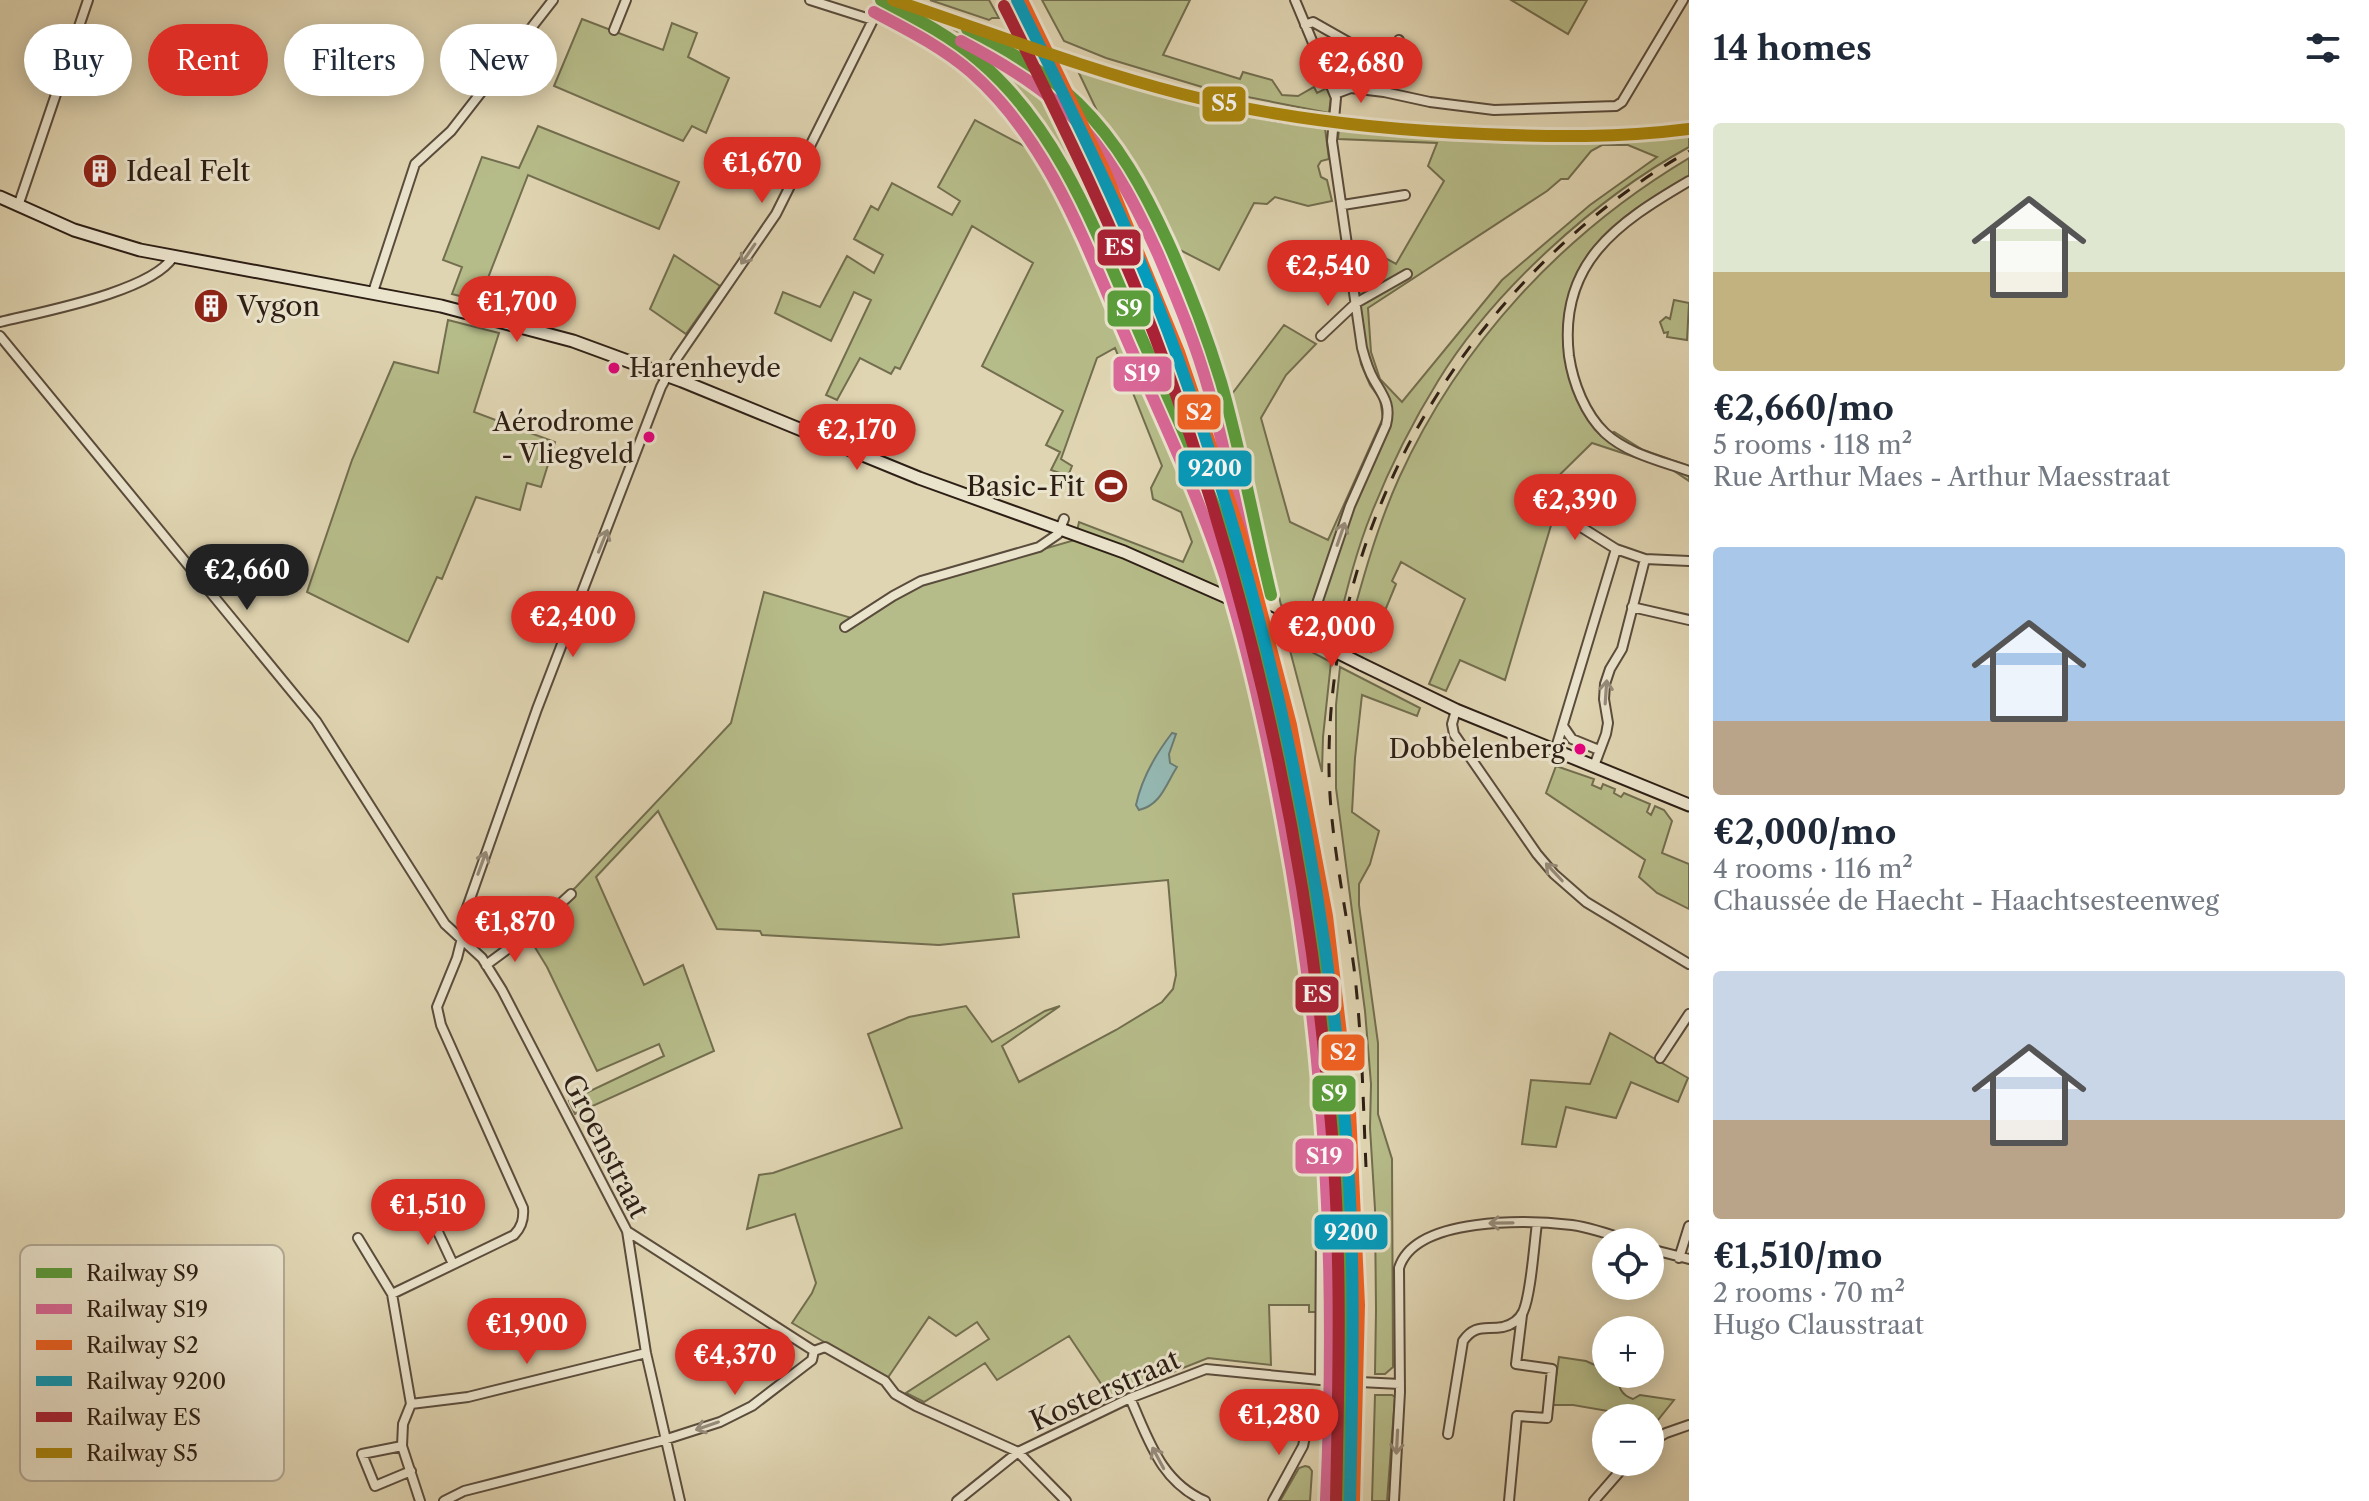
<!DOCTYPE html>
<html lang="en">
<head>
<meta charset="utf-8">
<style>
  body { margin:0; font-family:"Libre Caslon Text",serif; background:#f2f2f3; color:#1f2937; height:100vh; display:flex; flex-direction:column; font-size:30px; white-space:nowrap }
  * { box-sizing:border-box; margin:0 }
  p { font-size:26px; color:#747a83 }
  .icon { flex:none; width:44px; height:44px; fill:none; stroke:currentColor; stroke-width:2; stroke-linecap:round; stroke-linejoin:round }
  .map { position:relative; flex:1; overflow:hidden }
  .sheet { display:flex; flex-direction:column; background:#fff; width:680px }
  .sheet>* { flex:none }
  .banner { position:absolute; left:24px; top:24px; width:760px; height:72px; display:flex; gap:16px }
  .fabs { position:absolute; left:1592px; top:1228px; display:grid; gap:16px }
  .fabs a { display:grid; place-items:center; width:72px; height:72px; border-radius:50%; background:#fff; box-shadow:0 4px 20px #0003; font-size:40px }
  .price { position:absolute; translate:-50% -68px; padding:0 18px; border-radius:28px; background:#d93025; color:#fff; font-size:26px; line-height:52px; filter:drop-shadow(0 2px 4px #0008) }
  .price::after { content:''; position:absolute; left:50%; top:48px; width:24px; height:18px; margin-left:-12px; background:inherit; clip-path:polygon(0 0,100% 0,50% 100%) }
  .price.selected { background:#222; color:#fff }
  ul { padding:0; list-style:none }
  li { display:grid; align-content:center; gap:16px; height:424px; padding:0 24px }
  li span { display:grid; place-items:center; height:248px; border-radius:8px; color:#555 }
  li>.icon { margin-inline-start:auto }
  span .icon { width:144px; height:144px; fill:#fffc; stroke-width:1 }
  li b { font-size:34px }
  h2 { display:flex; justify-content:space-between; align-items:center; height:96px; padding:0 24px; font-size:34px }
  .pill { padding:0 28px; border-radius:36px; background:#fff; box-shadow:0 4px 20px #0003; font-size:28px; line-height:72px }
  .pill.selected { background:#d93025; color:#fff }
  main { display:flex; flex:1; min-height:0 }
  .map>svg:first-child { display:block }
  .green { fill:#b6bc89; stroke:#726e4f; stroke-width:2; fill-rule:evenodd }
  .water { fill:#94b8b2; stroke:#6b7b73; stroke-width:2 }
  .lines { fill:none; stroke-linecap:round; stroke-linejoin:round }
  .street-casing { stroke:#5a4c3c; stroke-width:12 }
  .secondary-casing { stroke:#2d1f15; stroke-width:15 }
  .street { stroke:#ebe4cd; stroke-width:8 }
  .secondary { stroke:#ebe4cd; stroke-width:11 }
  .rail { stroke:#2d1f15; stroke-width:3; stroke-dasharray:14 14; stroke-linecap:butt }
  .secondary-bridge-casing { stroke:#2d1f15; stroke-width:15; stroke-linecap:butt }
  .secondary-bridge { stroke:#ebe4cd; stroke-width:11 }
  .rail-1-casing { stroke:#ebe4cd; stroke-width:18 }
  .rail-2-casing { stroke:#ebe4cd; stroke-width:18 }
  .rail-3-casing { stroke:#ebe4cd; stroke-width:18 }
  .rail-4-casing { stroke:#ebe4cd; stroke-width:18 }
  .rail-5-casing { stroke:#ebe4cd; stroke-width:18 }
  .rail-6-casing { stroke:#ebe4cd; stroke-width:18 }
  .rail-1 { stroke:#5b9d3b; stroke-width:12 }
  .rail-2 { stroke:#da6798; stroke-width:12 }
  .rail-3 { stroke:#f16122; stroke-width:12 }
  .rail-4 { stroke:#049bbc; stroke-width:12 }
  .rail-5 { stroke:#aa2135; stroke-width:12 }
  .rail-6 { stroke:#ab870c; stroke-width:12 }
  .oneway { stroke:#968b7a }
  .bus-dot { fill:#e5007d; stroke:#ebe4cd; stroke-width:3 }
  .labels { text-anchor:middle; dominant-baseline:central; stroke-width:6; stroke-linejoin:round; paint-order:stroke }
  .bus-label { font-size:26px; fill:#2d1f15; stroke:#ebe4cd; text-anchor:end }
  .poi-label { font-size:28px; fill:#2d1f15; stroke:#ebe4cd; text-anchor:start }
  .street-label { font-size:28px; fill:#2d1f15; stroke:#ebe4cd }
  .key { fill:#ebe4cd; stroke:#b2a996; stroke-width:2 }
  .key-label { font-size:22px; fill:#2d1f15 }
  .line-badge { stroke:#ebe4cd; stroke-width:3 }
  .badge-label { font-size:22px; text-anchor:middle; font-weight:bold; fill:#fff }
</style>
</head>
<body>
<main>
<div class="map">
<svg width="1689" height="1501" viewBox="0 0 1689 1501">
  <rect width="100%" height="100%" fill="#e0d5b2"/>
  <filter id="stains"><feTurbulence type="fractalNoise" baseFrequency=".0025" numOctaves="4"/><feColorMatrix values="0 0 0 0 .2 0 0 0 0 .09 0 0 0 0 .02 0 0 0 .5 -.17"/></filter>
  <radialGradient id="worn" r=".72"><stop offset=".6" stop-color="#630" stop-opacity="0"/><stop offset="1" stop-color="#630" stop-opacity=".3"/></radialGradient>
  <path class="green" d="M930 0H989L999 18H992L989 20Z
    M1042 0H1190L1163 55 1240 79 1243 72 1272 80 1282 95 1298 96 1314 87 1317 93 1327 88 1331 97 1329 113 1212 90 1106 58 1064 41Z
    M1511 0H1587L1568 34Z
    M889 9 924 25 992 77 1023 112 1046 143 1070 188 1133 337 1183 442 1229 562 1237 615 1245 619C1295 821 1334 1029 1340 1237 1341 1282 1340 1326 1339 1371L1318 1370V1312H1309V1305H1269L1271 1365 1208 1358 1110 1397 1069 1336 997 1380 985 1363 924 1402 906 1393 989 1339 977 1322 956 1336 929 1317 887 1379 792 1323 812 1293 816 1283 795 1214 747 1229 759 1175 773 1173 902 1128 868 1034 909 1017 966 1006 992 1042 1045 1011 1060 1006 1002 1046 1019 1082 1116 1030 1162 1002 1173 989 1176 975 1168 880 1013 894 1019 937 939 945 762 935 760 931 717 929 658 811 596 877 644 985 683 965 714 1051 575 1114 569 1101 664 1056 659 1044 597 1071 547 967 528 936 534 925 576 887 731 723 764 592 858 620 922 584 1075 540 1079 522 1183 562 1192 542 1181 512 1153 499 1151 488 1162 466 1115 348 1097 358 1061 459 1072 466 1068 476 1051 470 1060 452 1046 445 1063 411 982 366 1033 263 972 226 900 369 895 367 891 374 860 358 837 400 826 395 871 300 854 292 831 341 775 313 783 292 820 307 847 256 874 273 883 255 854 239 871 206 878 210 892 183 952 215 960 201 938 187 975 120 1026 147C992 94 941 44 883 20Z
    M582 19 663 50 672 23 697 33 688 57 729 78 706 133 692 126 683 141 554 86Z
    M938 22 975 39 1037 74 1075 147 1103 212 1195 445H1193L1090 207C1053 127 1014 70 937 24Z
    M1077 69 1212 109 1278 122 1325 128 1329 159 1321 161 1318 166 1321 177 1327 180 1332 201 1308 206 1275 197 1267 204 1254 203 1219 270 1176 248 1144 180 1128 153 1099 115Z
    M538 126 679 182 659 229 528 175 479 301 452 294 462 267 443 260 482 157 519 168Z
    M1339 129C1450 140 1579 152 1689 134V147C1596 198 1494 290 1438 381 1412 423 1390 467 1372 512 1356 551 1346 593 1336 634L1281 605 1232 394 1284 325 1316 344 1286 375 1261 418 1290 522 1328 540 1383 418 1380 399 1370 385 1361 364 1357 341 1364 339 1354 244 1358 243 1396 264 1444 181 1428 166 1437 143 1338 139ZM1602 145H1628L1657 157 1590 205 1502 280 1402 402 1380 379 1371 352 1368 308 1547 191 1561 179H1568L1591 151Z
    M1689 158V179C1658 202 1623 224 1594 250 1565 276 1556 342 1570 378 1578 399 1593 417 1606 436L1614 432 1643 450 1689 466V481L1671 469 1592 443 1534 500 1552 522 1505 680 1460 660 1446 691 1429 684 1465 599 1401 562 1392 581 1396 584 1377 630 1371 652 1346 640C1361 585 1376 529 1399 478 1460 344 1563 233 1689 158Z
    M674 255 720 286 686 334 650 309Z
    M1674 300 1689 303 1687 340 1667 337 1668 332 1664 333 1660 322 1666 317 1670 319Z
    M448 320 499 333 474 412 555 442 541 487 527 483 520 510 476 497 442 579 437 577 408 642 307 592 352 460 394 362 438 373Z
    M1287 639 1331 662 1323 737 1322 772Z
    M1340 667 1420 708 1417 716 1362 695 1355 758 1352 812 1379 831 1370 864 1359 884V905L1378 1043V1114L1392 1159 1393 1367 1385 1374H1375L1376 1310 1375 1209 1370 1128 1371 1084 1365 1011 1336 788V705Z
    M1556 766 1594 779 1592 785 1601 789 1603 784 1615 789 1614 793 1621 797 1624 793 1650 804 1647 812 1651 815 1655 806 1664 810 1672 821 1662 853 1689 864V909L1657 893 1639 877 1645 860 1546 793Z
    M1610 1033 1688 1078 1678 1102 1631 1082 1616 1118 1566 1107 1556 1147 1522 1144 1531 1080 1590 1084Z
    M1559 1357 1586 1361 1606 1370V1374L1618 1375C1618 1387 1621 1395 1633 1399L1640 1395 1674 1400 1650 1430V1418H1619L1614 1416V1412L1573 1405H1552Z
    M1375 1395H1392L1395 1397 1387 1501H1372Z
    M1305 1466 1309 1467 1312 1471 1310 1501H1280L1299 1468Z"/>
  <path class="water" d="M1172 733 1176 734 1169 754 1170 763 1177 767C1166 784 1161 805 1139 810L1136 805C1142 777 1155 755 1172 733Z"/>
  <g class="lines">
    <g class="street-casing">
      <path id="street" d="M810 0 873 20
        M1295 0 1336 98 1332 141 1362 348C1365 359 1368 370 1374 380 1384 397 1391 405 1386 425L1350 506 1305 639
        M1305 25 1313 22 1387 64
        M614 30 626 0
        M1325 71 1369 86
        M1381 78 1399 40
        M1335 94 1351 88 1384 92 1430 102 1494 110 1616 106 1622 102 1683 0
        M1689 181C1617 223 1558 263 1569 356 1573 383 1585 414 1605 433 1628 454 1661 461 1689 471
        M1343 205 1405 195
        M18 206 88 0
        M373 292 415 164 451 131 553 0
        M0 322C40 312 151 292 173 257
        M0 336 316 721 445 924 482 958 502 990 627 1231 646 1353 680 1501
        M1321 336 1356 303 1407 274
        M1556 506 1581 527 1616 549
        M1645 559 1689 561
        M1632 607 1689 620
        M845 627 893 596 921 581 1039 547 1058 534 1064 519
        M1456 710 1452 724 1454 734 1537 854 1554 874 1586 902 1689 964
        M1563 726 1572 739 1599 750
        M1555 751 1616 549 1645 559 1622 649 1610 669 1605 684 1604 699 1608 723 1606 734 1594 766
        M486 965 525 936 571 894
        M1660 1058 1689 1014
        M431 1217 453 1264
        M627 1231 814 1351 825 1347 885 1381 895 1394 916 1406 1018 1452 1066 1501
        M358 1238 392 1294
        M1650 1249 1689 1259
        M1679 1258 1689 1226
        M1320 1380 1321 1232
        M1130 1398C1149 1440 1160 1481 1205 1501
        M411 1404 468 1397 646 1353
        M1448 1434 1463 1341C1475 1324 1484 1330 1503 1327 1511 1325 1519 1320 1523 1312 1531 1295 1534 1245 1537 1223
        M1650 1442 1666 1433 1689 1425
        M402 1446 362 1454 375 1486 411 1471
        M420 1501 402 1446 403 1424 411 1404 392 1294 514 1235C522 1227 524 1219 523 1208L441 1025 437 1007 457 958 462 938 464 916 537 709 661 387 677 358 776 214 883 0
        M444 1501 464 1491 664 1440 720 1422 752 1406 812 1360 814 1351
        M957 1501 1018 1452 1130 1398 1206 1369 1320 1380 1400 1384
        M1273 1501 1303 1446 1308 1423
        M1394 1501 1400 1392 1399 1268C1415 1216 1529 1220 1572 1225 1593 1228 1612 1235 1632 1242
        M1509 1501 1517 1416 1547 1418 1552 1369 1516 1364 1522 1315
        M1594 1501 1628 1462"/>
    </g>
    <g class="secondary-casing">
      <path id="secondary" d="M0 197 74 230 140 250 441 306 573 341 682 381 919 478 1124 552 1240 603 1317 642
        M1361 664 1456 710 1689 805"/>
    </g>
    <use href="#street" class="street"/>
    <use href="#secondary" class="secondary"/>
    <path class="rail" d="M1366 1167C1363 1100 1362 1035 1354 968 1345 902 1330 837 1329 770 1326 517 1471 277 1689 151"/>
    <g class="secondary-bridge-casing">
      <path id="secondary-bridge" d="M1317 642 1361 664"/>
    </g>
    <use href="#secondary-bridge" class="secondary-bridge"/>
    <g class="rail-1-casing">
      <path id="rail-1" d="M881 0C915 18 949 35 978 60 1063 132 1100 243 1143 341 1177 418 1214 495 1239 576 1264 654 1281 735 1296 815 1322 952 1338 1091 1343 1230 1347 1321 1344 1411 1340 1501
        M967 29C1007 49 1046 72 1078 103 1118 142 1144 190 1167 240 1188 286 1206 333 1221 382 1241 452 1254 524 1271 595"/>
    </g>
    <g class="rail-2-casing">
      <path id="rail-2" d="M874 12C908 30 942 47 971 72 1053 144 1089 254 1132 351 1165 425 1200 499 1225 576 1250 656 1268 739 1283 821 1326 1050 1337 1268 1326 1500
        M961 41C1006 65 1050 91 1084 129 1116 166 1138 210 1158 254 1177 299 1196 344 1209 391 1228 459 1240 529 1257 598"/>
    </g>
    <g class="rail-3-casing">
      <path id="rail-3" d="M1022 0 1105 171 1179 352 1242 537 1291 725 1327 916 1350 1110 1359 1305 1354 1501"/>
    </g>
    <g class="rail-4-casing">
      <path id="rail-4" d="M1017 0C1075 117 1133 234 1177 356 1265 599 1321 853 1344 1110 1356 1240 1353 1371 1350 1501"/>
    </g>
    <g class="rail-5-casing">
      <path id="rail-5" d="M1004 6C1062 123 1120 239 1164 361 1252 602 1308 856 1330 1112 1342 1241 1339 1371 1336 1501"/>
    </g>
    <g class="rail-6-casing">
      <path id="rail-6" d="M893 0C989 32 1084 69 1182 94 1280 119 1382 130 1483 134 1552 137 1620 138 1689 129"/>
    </g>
    <use href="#rail-1" class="rail-1"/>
    <use href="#rail-2" class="rail-2"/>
    <use href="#rail-3" class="rail-3"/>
    <use href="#rail-4" class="rail-4"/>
    <use href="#rail-5" class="rail-5"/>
    <use href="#rail-6" class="rail-6"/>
  </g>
  <defs><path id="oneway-shaft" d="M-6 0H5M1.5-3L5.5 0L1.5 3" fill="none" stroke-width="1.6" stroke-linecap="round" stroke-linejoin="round" transform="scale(2)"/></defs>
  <g class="oneway">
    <use href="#oneway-shaft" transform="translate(748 254) rotate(125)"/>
    <use href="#oneway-shaft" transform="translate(1341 534) rotate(-71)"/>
    <use href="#oneway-shaft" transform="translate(603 541) rotate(-68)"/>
    <use href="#oneway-shaft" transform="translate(1606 692) rotate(-86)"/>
    <use href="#oneway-shaft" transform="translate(482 863) rotate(-70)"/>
    <use href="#oneway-shaft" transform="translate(1554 872) rotate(-133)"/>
    <use href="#oneway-shaft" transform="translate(1501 1223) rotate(179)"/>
    <use href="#oneway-shaft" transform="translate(707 1426) rotate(161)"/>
    <use href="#oneway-shaft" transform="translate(1397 1442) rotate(93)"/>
    <use href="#oneway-shaft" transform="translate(1158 1458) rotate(-118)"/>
  </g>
  <defs>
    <g id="building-disc" transform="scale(1.8)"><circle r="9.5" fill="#8f2418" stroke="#ebe4cd"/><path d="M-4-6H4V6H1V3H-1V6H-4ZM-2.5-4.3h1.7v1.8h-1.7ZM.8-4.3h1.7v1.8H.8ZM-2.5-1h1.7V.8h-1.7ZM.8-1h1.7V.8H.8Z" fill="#fff"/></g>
    <g id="stadium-disc" transform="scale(1.8)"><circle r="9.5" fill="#8f2418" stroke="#ebe4cd"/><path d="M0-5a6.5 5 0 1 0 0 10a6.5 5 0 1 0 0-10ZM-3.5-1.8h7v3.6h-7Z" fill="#fff"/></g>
  </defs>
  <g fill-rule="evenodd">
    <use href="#building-disc" x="100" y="171"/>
    <use href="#building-disc" x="211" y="306"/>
    <use href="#stadium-disc" x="1111" y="486"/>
  </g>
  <g class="bus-dot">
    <circle cx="614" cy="368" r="7"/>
    <circle cx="649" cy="437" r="7"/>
    <circle cx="1580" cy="749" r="7"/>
  </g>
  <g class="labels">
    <g class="bus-label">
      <text x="629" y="368" text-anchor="start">Harenheyde</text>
      <text x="634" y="422">Aérodrome<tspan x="634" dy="32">- Vliegveld</tspan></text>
      <text x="1565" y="749">Dobbelenberg</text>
    </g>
    <g class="poi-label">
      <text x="126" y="171">Ideal Felt</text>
      <text x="237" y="306">Vygon</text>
      <text x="1085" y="486" text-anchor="end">Basic-Fit</text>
    </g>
    <g class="street-label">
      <text transform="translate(606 1146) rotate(63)">Groenstraat</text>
      <text transform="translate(1105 1390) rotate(-24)">Kosterstraat</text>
    </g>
  </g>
  <rect x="20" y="1245" width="264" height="236" rx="12" class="key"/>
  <rect x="36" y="1268" width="36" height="10" fill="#5b9d3b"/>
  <rect x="36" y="1304" width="36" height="10" fill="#da6798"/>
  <rect x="36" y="1340" width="36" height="10" fill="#f16122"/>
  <rect x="36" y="1376" width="36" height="10" fill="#049bbc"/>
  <rect x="36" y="1412" width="36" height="10" fill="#aa2135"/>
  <rect x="36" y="1448" width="36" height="10" fill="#ab870c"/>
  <g class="key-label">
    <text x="86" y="1281">Railway S9</text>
    <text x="86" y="1317">Railway S19</text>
    <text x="86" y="1353">Railway S2</text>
    <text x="86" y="1389">Railway 9200</text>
    <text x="86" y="1425">Railway ES</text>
    <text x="86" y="1461">Railway S5</text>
  </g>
  <g class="line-badge">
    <rect x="1201" y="85" width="46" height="38" rx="8" fill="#ab870c"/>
    <rect x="1096" y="228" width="46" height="39" rx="8" fill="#aa2135"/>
    <rect x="1106" y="289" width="46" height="39" rx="8" fill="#5b9d3b"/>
    <rect x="1112" y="355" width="61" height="38" rx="8" fill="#da6798"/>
    <rect x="1176" y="393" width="46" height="38" rx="8" fill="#f16122"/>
    <rect x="1177" y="449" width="76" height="39" rx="8" fill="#049bbc"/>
    <rect x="1294" y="975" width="46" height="39" rx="8" fill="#aa2135"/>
    <rect x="1320" y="1033" width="46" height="39" rx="8" fill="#f16122"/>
    <rect x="1311" y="1074" width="46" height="39" rx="8" fill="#5b9d3b"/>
    <rect x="1294" y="1137" width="61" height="38" rx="8" fill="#da6798"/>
    <rect x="1313" y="1213" width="76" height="38" rx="8" fill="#049bbc"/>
  </g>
  <g class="badge-label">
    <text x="1224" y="111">S5</text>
    <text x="1119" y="255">ES</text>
    <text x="1129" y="316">S9</text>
    <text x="1142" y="381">S19</text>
    <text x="1199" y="420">S2</text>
    <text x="1215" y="476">9200</text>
    <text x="1317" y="1002">ES</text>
    <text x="1343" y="1060">S2</text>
    <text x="1334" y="1101">S9</text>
    <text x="1324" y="1164">S19</text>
    <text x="1351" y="1240">9200</text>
  </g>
  <rect width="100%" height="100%" filter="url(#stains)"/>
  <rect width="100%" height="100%" fill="url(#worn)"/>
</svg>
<div class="fabs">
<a><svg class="icon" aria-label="locate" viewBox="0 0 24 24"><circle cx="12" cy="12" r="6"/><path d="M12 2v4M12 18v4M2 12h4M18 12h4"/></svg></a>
<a>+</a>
<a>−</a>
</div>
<b class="price" style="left:1361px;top:105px">€2,680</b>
<b class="price" style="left:762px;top:205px">€1,670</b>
<b class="price" style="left:1328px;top:308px">€2,540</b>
<b class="price" style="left:517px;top:344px">€1,700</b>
<b class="price" style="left:857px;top:472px">€2,170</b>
<b class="price" style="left:1575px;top:542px">€2,390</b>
<b class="price selected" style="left:247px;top:612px">€2,660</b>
<b class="price" style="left:573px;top:659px">€2,400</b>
<b class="price" style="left:1332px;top:669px">€2,000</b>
<b class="price" style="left:515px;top:964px">€1,870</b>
<b class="price" style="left:428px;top:1247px">€1,510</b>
<b class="price" style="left:527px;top:1366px">€1,900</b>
<b class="price" style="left:735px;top:1397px">€4,370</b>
<b class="price" style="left:1279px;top:1457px">€1,280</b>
<div class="banner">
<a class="pill">Buy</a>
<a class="pill selected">Rent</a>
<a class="pill">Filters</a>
<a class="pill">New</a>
</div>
</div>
<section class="sheet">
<h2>14 homes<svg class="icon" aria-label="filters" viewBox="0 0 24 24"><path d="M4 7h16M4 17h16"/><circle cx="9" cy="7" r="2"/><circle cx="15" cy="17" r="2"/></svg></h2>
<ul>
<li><span style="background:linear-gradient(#dfe7d0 60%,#c2b280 0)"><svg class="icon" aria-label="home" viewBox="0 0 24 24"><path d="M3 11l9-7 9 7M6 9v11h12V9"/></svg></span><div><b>€2,660/mo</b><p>5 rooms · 118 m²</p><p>Rue Arthur Maes - Arthur Maesstraat</p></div></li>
<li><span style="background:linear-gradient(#a9c7e8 70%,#b9a48a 0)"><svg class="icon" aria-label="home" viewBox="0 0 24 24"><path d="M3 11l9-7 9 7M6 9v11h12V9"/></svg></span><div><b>€2,000/mo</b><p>4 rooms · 116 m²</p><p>Chaussée de Haecht - Haachtsesteenweg</p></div></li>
<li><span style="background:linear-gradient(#c9d6e8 60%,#b9a48a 0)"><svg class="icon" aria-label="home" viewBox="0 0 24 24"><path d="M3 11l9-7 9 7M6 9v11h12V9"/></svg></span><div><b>€1,510/mo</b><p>2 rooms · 70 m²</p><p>Hugo Clausstraat</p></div></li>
</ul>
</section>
</main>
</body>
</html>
